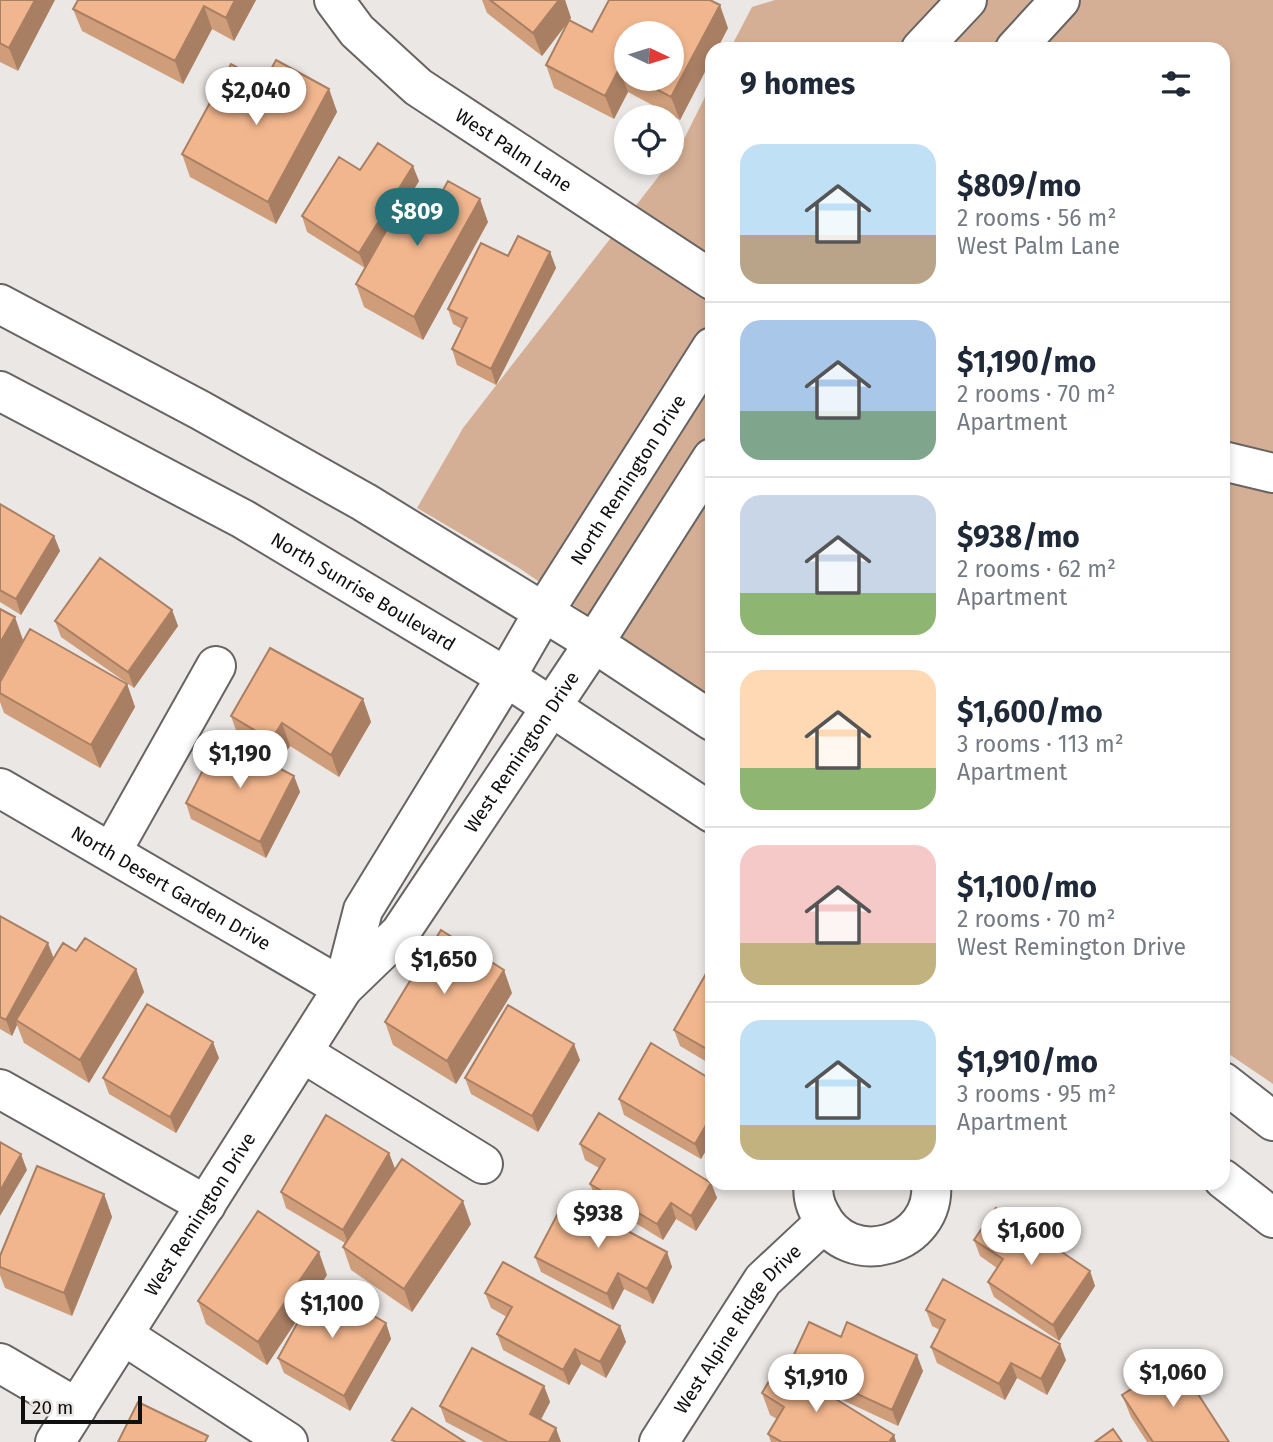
<!DOCTYPE html>
<html lang="en">
<head>
<meta charset="utf-8">
<style>
  body { margin:0; font-family:"Fira Sans",sans-serif; background:#f2f2f3; color:#1f2937; height:100vh; display:flex; flex-direction:column; font-size:26px; white-space:nowrap }
  * { box-sizing:border-box; margin:0 }
  p { font-size:23px; color:#747a83 }
  .icon { flex:none; width:38px; height:38px; fill:none; stroke:currentColor; stroke-width:2; stroke-linecap:round; stroke-linejoin:round }
  .map { position:relative; flex:1; overflow:hidden }
  .panel { position:absolute; left:705px; top:42px; width:525px; height:1148px; display:flex; flex-direction:column; background:#fff; border-radius:21px; box-shadow:0 4px 10px #0003 }
  .panel>* { flex:none }
  .needle { width:46px; rotate:94deg }
  .fabs { position:absolute; left:614px; top:21px; display:grid; gap:14px }
  .fabs a { display:grid; place-items:center; width:70px; height:70px; border-radius:50%; background:#fff; box-shadow:0 4px 10px #0003; font-size:35px }
  .scale { position:absolute; left:21px; bottom:18px; width:121px; box-sizing:border-box; padding-left:7px; border:4px solid #111010; border-top:0; font-size:19px; line-height:24px; white-space:nowrap; color:#111010; -webkit-text-stroke:5px #ebe7e5; paint-order:stroke }
  .price { position:absolute; translate:-50% -60px; padding:0 16px; border-radius:24px; background:#fff; color:#222; font-size:23px; line-height:46px; filter:drop-shadow(0 2px 4px #0008) }
  .price::after { content:''; position:absolute; left:50%; top:42px; width:21px; height:16px; margin-left:-10px; background:inherit; clip-path:polygon(0 0,100% 0,50% 100%) }
  .price.on { background:#277179; color:#fff }
  ul { padding:0; list-style:none }
  li { display:flex; align-items:center; gap:21px; height:175px; padding:0 35px }
  li+li { border-top:2px solid #e0e1e3 }
  li span { display:grid; place-items:center; flex:none; width:196px; height:140px; border-radius:21px; color:#555 }
  li>.icon { margin-inline-start:auto }
  span .icon { width:84px; height:84px; fill:#fffc; stroke-width:1 }
  li b { font-size:30px }
  h2 { display:flex; justify-content:space-between; align-items:center; height:84px; padding:0 35px; font-size:30px }
  .map>svg:first-child { display:block }
  .green { fill:#d5af95 }
  .lines { fill:none; stroke-linecap:round; stroke-linejoin:round }
  .minor-casing { stroke:#676463; stroke-width:42 }
  .minor { stroke:#fff; stroke-width:38 }
  .wall { fill:#cf9d7a; fill-rule:evenodd }
  .shaded-wall { fill:#a97f63 }
  .building { fill:#f1b68e; stroke:#a97f63; stroke-width:2 }
  .labels { text-anchor:middle; dominant-baseline:central; stroke-width:7; stroke-linejoin:round; paint-order:stroke }
  .street-label { font-size:19px; fill:#111010; stroke:#ebe7e5 }
</style>
</head>
<body>
<div class="map">
<svg width="1273" height="1442" viewBox="0 0 1273 1442">
  <rect width="100%" height="100%" fill="#ebe7e5"/>
  <path class="green" d="M775 0H1273V1084L1223 1050V49H730L752 7Z
    M712 83V700L519 568 417 508 463 428 669 163H672Z"/>
  <g class="lines">
    <g class="minor-casing">
      <g id="minor">
        <path id="s1" d="M334 0 357 31 418 87 712 280"/>
        <path d="M921 49 967 0"/>
        <path d="M1015 49 1060 0"/>
        <path d="M0 304 200 410 364 502 594 643 712 721"/>
        <path id="s2" d="M0 391 243 519 506 677 712 813"/>
        <path d="M1223 461 1273 473"/>
        <path id="s3" d="M0 788 343 988"/>
        <path d="M112 851 216 666"/>
        <path id="s4" d="M343 988 363 910 506 677 543 613 712 347"/>
        <path d="M303 1053 483 1164"/>
        <path d="M1223 1082 1273 1121"/>
        <path d="M0 1089 206 1205"/>
        <path d="M1223 1179 1273 1218"/>
        <path d="M814 1183C812 1194 815 1205 820 1214 848 1272 937 1246 931 1183"/>
        <path d="M123 1335 288 1442"/>
        <path d="M0 1363 77 1408"/>
        <path id="s5" d="M55 1442 343 988 400 933 594 643 712 458"/>
        <path id="s6" d="M659 1442 763 1280 824 1223"/>
      </g>
    </g>
    <use href="#minor" class="minor"/>
  </g>
  <path class="wall" d="M0 0 18 71 0 62Z
    M78 0H256L234 41 212 29 183 84 82 31 73 9Z
    M482 0H565L571 18 570 20 592 32 728 28 680 120 628 92 614 119 554 88 546 65 568 22 542 56 487 13ZM626 33 672 79H626Z
    M264 82 329 89 337 112 276 224 190 177 182 154Z
    M360 170 419 181 410 196 433 208 488 222 423 340 364 307 356 284 365 268 307 232 302 216Z
    M550 252 556 268 496 385 457 365 452 349 462 329 453 324 448 309 508 256Z
    M0 504 54 536 60 551 21 615 0 602Z
    M172 610 178 626 134 688 61 637 55 621Z
    M0 682 127 684 135 707 100 768 4 713 0 702Z
    M363 699 371 722 339 777 290 746 279 763 239 739 231 716Z
    M294 776 300 792 266 858 191 819 186 803Z
    M0 916 54 958 76 951 136 969 144 992 89 1083 24 1043 17 1025 12 1036 0 1029Z
    M712 975V1065L680 1046 674 1030Z
    M512 993 456 1084 393 1045 385 1022Z
    M219 1058 176 1133 109 1094 103 1078Z
    M580 1060 538 1132 471 1094 465 1078Z
    M712 1080V1140L701 1159 624 1115 619 1099Z
    M580 1144 711 1183 717 1198 696 1231 676 1219 663 1240 596 1199 590 1184 599 1168 585 1160Z
    M389 1153 395 1169 471 1224 412 1312 351 1270 343 1247 345 1243 286 1208 281 1192Z
    M104 1194 112 1217 72 1316 5 1288 0 1275V1256Z
    M974 1240 1090 1271 1095 1286 1059 1341 994 1297 988 1282 997 1268 980 1256Z
    M667 1252 672 1267 653 1304 624 1289 613 1310 541 1272 535 1257Z
    M327 1275 320 1285 386 1323 391 1339 350 1411 284 1373 278 1358 313 1296 267 1365 206 1324 198 1301Z
    M485 1293 620 1326 626 1342 606 1378 581 1364 569 1385 503 1350 497 1334 507 1317 491 1308Z
    M926 1310 1066 1360 1047 1395 1017 1378 1005 1400 937 1363 931 1347 940 1330 932 1326Z
    M841 1337 923 1371 898 1426 823 1391 894 1435 896 1442H771L768 1434 777 1419 770 1415 762 1393 793 1373 790 1363Z
    M544 1386 550 1402 541 1420 561 1442H484L446 1422 440 1406Z
    M1122 1395 1229 1442H1147L1131 1417Z"/>
  <path class="shaded-wall" d="M35 0H55L18 71 9 48Z
    M235 0H256L234 41 226 18Z
    M559 0H565L571 18 542 56 533 33Z
    M720 5 728 28 717 49H712V58L680 120 671 97Z
    M204 6 212 29 183 84 175 61Z
    M619 69 628 92 614 119 605 96Z
    M329 89 337 112 276 224 268 202Z
    M413 166 419 181 365 268 359 253Z
    M480 199 488 222 423 340 414 317Z
    M550 252 556 268 496 385 491 369Z
    M54 536 60 551 21 615 16 599Z
    M172 610 178 626 134 688 128 672Z
    M15 617 23 640 0 681V643Z
    M127 684 135 707 100 768 91 745Z
    M363 699 371 722 339 777 331 755Z
    M282 723 290 746 279 763 271 740Z
    M294 776 300 792 266 858 260 842Z
    M48 943 54 959 16 1020 17 1025 12 1036 6 1020Z
    M136 969 144 992 89 1083 80 1060Z
    M504 970 512 993 456 1084 447 1061Z
    M213 1042 219 1058 176 1133 170 1117Z
    M574 1044 580 1060 538 1132 532 1116Z
    M709 1120 712 1130V1140L701 1159 695 1144Z
    M389 1153 395 1169 349 1246 343 1230Z
    M21 1154 27 1170 0 1216V1191Z
    M711 1183 717 1198 696 1231 691 1216Z
    M104 1194 112 1217 72 1316 64 1293Z
    M463 1201 471 1224 412 1312 404 1289Z
    M671 1203 676 1219 663 1240 657 1224Z
    M319 1252 327 1275 267 1365 258 1342Z
    M667 1252 672 1267 653 1304 647 1289Z
    M1090 1271 1095 1286 1059 1341 1053 1325Z
    M618 1273 624 1289 613 1310 607 1294Z
    M386 1323 391 1339 350 1411 344 1396Z
    M620 1326 626 1342 606 1378 600 1362Z
    M1060 1344 1066 1360 1047 1395 1041 1379Z
    M575 1349 581 1364 569 1385 563 1370Z
    M917 1355 923 1371 898 1426 892 1410Z
    M1011 1363 1017 1378 1005 1400 999 1384Z
    M544 1386 550 1402 535 1430 530 1414Z
    M556 1428 561 1442H549Z
    M894 1435 896 1442H889Z"/>
  <path class="building" d="M0 0H35L9 48 0 43Z
    M78 0H235L226 18 204 6 175 61 73 9Z
    M490 0H559L533 33Z
    M609 0H710L720 5 671 97 637 79H672V33H626V73L619 69 605 96 546 65 569 20 592 32Z
    M276 60 329 89 268 202 182 154 231 64 264 82Z
    M378 143 413 166 359 253 302 216 339 157 360 170Z
    M448 181 480 199 414 317 356 284 407 194 433 208Z
    M518 236 550 252 491 369 452 349 467 318 448 309 481 243 508 256Z
    M0 504 54 536 16 599 0 590Z
    M100 558 172 610 128 672 55 621Z
    M0 609 15 617 0 643Z
    M30 629 127 684 91 745 0 693V682Z
    M270 648 363 699 331 755 282 723 271 740 231 716Z
    M220 737 294 776 260 842 186 803Z
    M0 916 48 943 6 1020 0 1017Z
    M441 930 504 970 447 1061 385 1022Z
    M85 938 136 969 80 1060 16 1020 63 943 76 951Z
    M707 972 712 975V1052L674 1030Z
    M147 1004 213 1042 170 1117 103 1078Z
    M508 1005 574 1044 532 1116 465 1078Z
    M651 1043 712 1080V1122L709 1120 695 1144 619 1099Z
    M599 1113 711 1183 691 1216 671 1203 657 1224 590 1184 605 1159 580 1144Z
    M326 1115 389 1153 343 1230 281 1192Z
    M0 1142 21 1154 0 1191Z
    M402 1159 463 1201 404 1289 343 1247Z
    M37 1166 104 1194 64 1293 0 1267V1256Z
    M566 1198 667 1252 647 1289 618 1273 607 1294 535 1257Z
    M996 1208 1090 1271 1053 1325 988 1282 1003 1259 974 1240Z
    M258 1211 319 1252 258 1342 198 1301Z
    M503 1262 620 1326 600 1362 575 1349 563 1370 497 1334 512 1307 485 1293Z
    M943 1279 1060 1344 1041 1379 1011 1363 999 1384 931 1347 945 1320 926 1310Z
    M319 1284 386 1323 344 1396 278 1358Z
    M809 1322 841 1337 847 1322 917 1355 892 1410 790 1363Z
    M472 1348 544 1386 530 1414 556 1428 549 1442H508L440 1406Z
    M1176 1360 1229 1442H1153L1122 1395Z
    M779 1364 894 1435 889 1442H782L768 1434 784 1407 762 1393Z
    M138 1402 208 1436 205 1442H118Z
    M412 1408 465 1442H396L392 1440Z
    M1113 1429 1122 1442H1095Z"/>
  <g class="labels">
    <g class="street-label">
      <text stroke="none"><textPath href="#s1" startOffset="236">West Palm Lane</textPath></text>
      <text stroke="none"><textPath href="#s4" startOffset="586">North Remington Drive</textPath></text>
      <text stroke="none"><textPath href="#s2" startOffset="415">North Sunrise Boulevard</textPath></text>
      <text stroke="none"><textPath href="#s5" startOffset="835">West Remington Drive</textPath></text>
      <text stroke="none"><textPath href="#s3" startOffset="198">North Desert Garden Drive</textPath></text>
      <text stroke="none"><textPath href="#s5" startOffset="270">West Remington Drive</textPath></text>
      <text stroke="none"><textPath href="#s6" startOffset="138">West Alpine Ridge Drive</textPath></text>
    </g>
  </g>
</svg>
<div class="fabs">
<a><svg class="needle" viewBox="-14 -14 28 28"><path d="M0-13l5 13h-10z" fill="#e53935"/><path d="M0 13l5-13h-10z" fill="#747a83"/></svg></a>
<a><svg class="icon" aria-label="locate" viewBox="0 0 24 24"><circle cx="12" cy="12" r="6"/><path d="M12 2v4M12 18v4M2 12h4M18 12h4"/></svg></a>
</div>
<div class="scale">20 m</div>
<b class="price" style="left:256px;top:127px">$2,040</b>
<b class="price on" style="left:417px;top:248px">$809</b>
<b class="price" style="left:240px;top:790px">$1,190</b>
<b class="price" style="left:444px;top:996px">$1,650</b>
<b class="price" style="left:598px;top:1250px">$938</b>
<b class="price" style="left:1031px;top:1267px">$1,600</b>
<b class="price" style="left:332px;top:1340px">$1,100</b>
<b class="price" style="left:1173px;top:1409px">$1,060</b>
<b class="price" style="left:816px;top:1414px">$1,910</b>
<section class="panel">
<h2>9 homes<svg class="icon" aria-label="filters" viewBox="0 0 24 24"><path d="M4 7h16M4 17h16"/><circle cx="9" cy="7" r="2"/><circle cx="15" cy="17" r="2"/></svg></h2>
<ul>
<li><span style="background:linear-gradient(#bfe0f5 65%,#b9a48a 0)"><svg class="icon" aria-label="home" viewBox="0 0 24 24"><path d="M3 11l9-7 9 7M6 9v11h12V9"/></svg></span><div><b>$809/mo</b><p>2 rooms · 56 m²</p><p>West Palm Lane</p></div></li>
<li><span style="background:linear-gradient(#a9c7e8 65%,#7fa58c 0)"><svg class="icon" aria-label="home" viewBox="0 0 24 24"><path d="M3 11l9-7 9 7M6 9v11h12V9"/></svg></span><div><b>$1,190/mo</b><p>2 rooms · 70 m²</p><p>Apartment</p></div></li>
<li><span style="background:linear-gradient(#c9d6e8 70%,#8fb573 0)"><svg class="icon" aria-label="home" viewBox="0 0 24 24"><path d="M3 11l9-7 9 7M6 9v11h12V9"/></svg></span><div><b>$938/mo</b><p>2 rooms · 62 m²</p><p>Apartment</p></div></li>
<li><span style="background:linear-gradient(#ffd9b3 70%,#8fb573 0)"><svg class="icon" aria-label="home" viewBox="0 0 24 24"><path d="M3 11l9-7 9 7M6 9v11h12V9"/></svg></span><div><b>$1,600/mo</b><p>3 rooms · 113 m²</p><p>Apartment</p></div></li>
<li><span style="background:linear-gradient(#f6c9c9 70%,#c2b280 0)"><svg class="icon" aria-label="home" viewBox="0 0 24 24"><path d="M3 11l9-7 9 7M6 9v11h12V9"/></svg></span><div><b>$1,100/mo</b><p>2 rooms · 70 m²</p><p>West Remington Drive</p></div></li>
<li><span style="background:linear-gradient(#bfe0f5 75%,#c2b280 0)"><svg class="icon" aria-label="home" viewBox="0 0 24 24"><path d="M3 11l9-7 9 7M6 9v11h12V9"/></svg></span><div><b>$1,910/mo</b><p>3 rooms · 95 m²</p><p>Apartment</p></div></li>
</ul>
</section>
</div>
</body>
</html>
